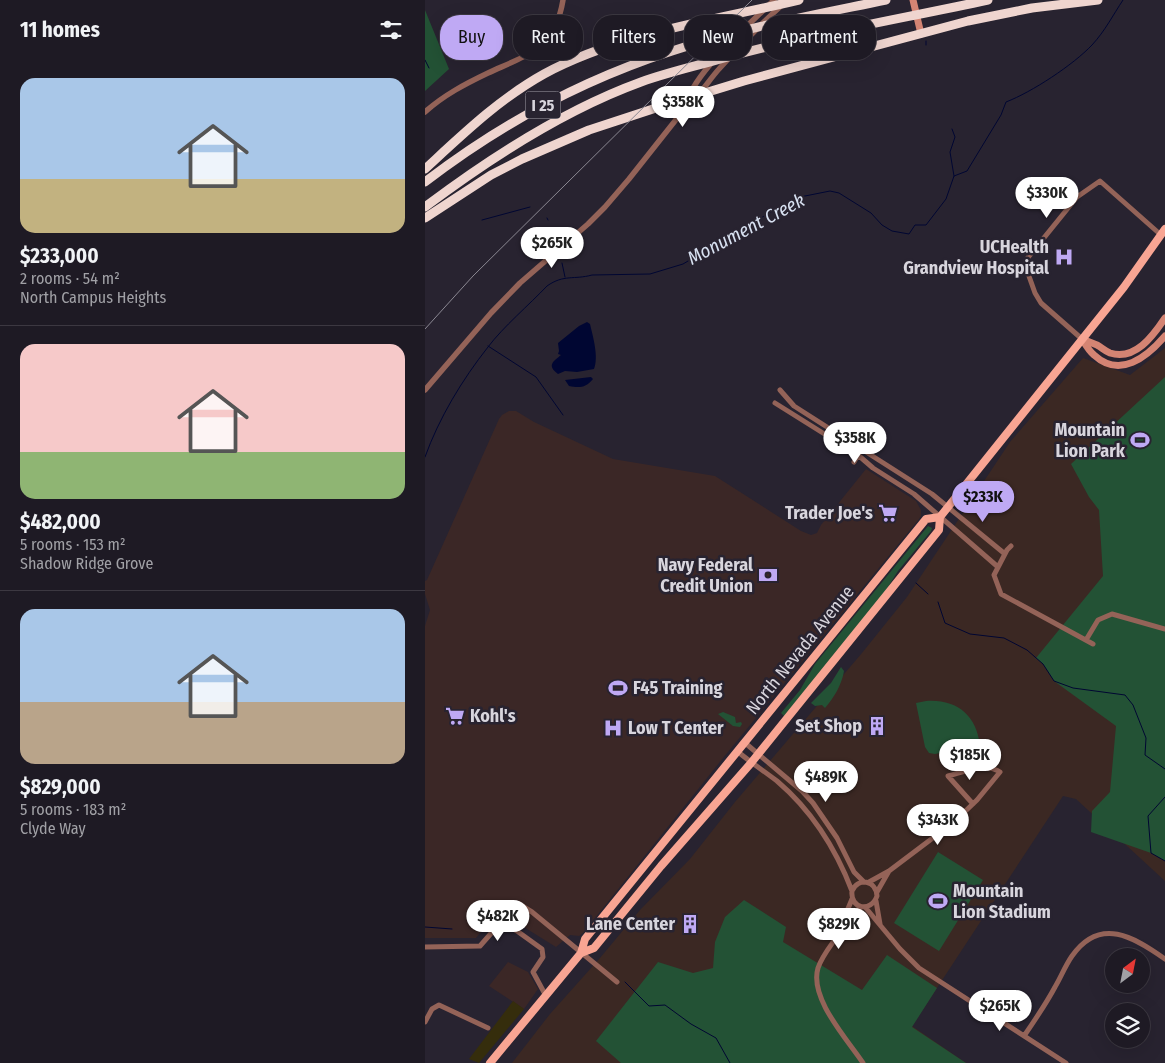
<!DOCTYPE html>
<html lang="en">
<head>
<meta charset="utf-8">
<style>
  body { margin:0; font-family:"Fira Sans Condensed",sans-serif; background:#26232c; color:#f1f3f6; height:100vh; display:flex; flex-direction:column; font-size:19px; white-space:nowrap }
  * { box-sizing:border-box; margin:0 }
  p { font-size:16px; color:#a1a1a6 }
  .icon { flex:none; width:28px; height:28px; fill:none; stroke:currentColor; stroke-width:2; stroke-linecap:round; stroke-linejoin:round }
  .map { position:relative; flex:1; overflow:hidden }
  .sheet { display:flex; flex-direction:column; background:#1e1a24; width:425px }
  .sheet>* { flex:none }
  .guide { position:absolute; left:15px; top:15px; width:475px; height:45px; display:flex; gap:10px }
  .needle { width:32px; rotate:32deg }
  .buttons { position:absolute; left:680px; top:948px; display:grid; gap:10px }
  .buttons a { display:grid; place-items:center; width:45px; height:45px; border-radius:50%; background:#1e1a24; box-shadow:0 5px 20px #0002,0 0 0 1px #3c3841; font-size:25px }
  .price { position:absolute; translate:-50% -42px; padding:0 11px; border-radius:18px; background:#fff; color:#222; font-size:16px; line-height:32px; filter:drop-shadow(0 1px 2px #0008) }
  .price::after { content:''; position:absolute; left:50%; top:30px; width:15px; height:11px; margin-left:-8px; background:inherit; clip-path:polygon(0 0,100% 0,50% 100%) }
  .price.selected { background:#bfa9f4; color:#111 }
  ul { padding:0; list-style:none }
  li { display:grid; align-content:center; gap:10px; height:265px; padding:0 20px }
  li+li { border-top:1px solid #3c3841 }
  li span { display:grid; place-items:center; height:155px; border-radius:15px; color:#555 }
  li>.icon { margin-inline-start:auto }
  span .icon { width:90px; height:90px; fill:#fffc; stroke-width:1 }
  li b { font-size:21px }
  h2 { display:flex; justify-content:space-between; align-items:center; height:60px; padding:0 20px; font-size:21px }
  .tag { padding:0 18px; border-radius:20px; background:#1e1a24; box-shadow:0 5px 20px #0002,0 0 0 1px #3c3841; font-size:18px; line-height:45px }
  .tag.selected { background:#bfa9f4; color:#111 }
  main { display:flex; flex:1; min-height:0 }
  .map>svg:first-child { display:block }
  .commercial { fill:#3b2726 }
  .education { fill:#3b2823 }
  .green { fill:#235235 }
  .sand { fill:#352d0c }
  .water { fill:#000632 }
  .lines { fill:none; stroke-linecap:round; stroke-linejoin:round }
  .stream { stroke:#000632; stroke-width:1 }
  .minor { stroke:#946358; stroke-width:5 }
  .tertiary { stroke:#946358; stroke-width:5.5 }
  .secondary { stroke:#d48473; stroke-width:7 }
  .primary { stroke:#f8a593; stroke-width:8 }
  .motorway { stroke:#efd5cf; stroke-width:9 }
  .rail { stroke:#8b8892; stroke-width:1 }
  .labels { text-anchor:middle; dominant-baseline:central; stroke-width:5; stroke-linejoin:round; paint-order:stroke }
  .shield { fill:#282330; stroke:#a3a0a9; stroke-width:1 }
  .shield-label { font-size:16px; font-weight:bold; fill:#d8d5dd }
  .poi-label { font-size:18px; font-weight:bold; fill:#d8d5dd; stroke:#282330; text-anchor:end }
  .street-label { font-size:18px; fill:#d8d5dd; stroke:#282330 }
  .water-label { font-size:19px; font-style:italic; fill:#d8e1f1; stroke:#282330 }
</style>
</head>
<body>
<main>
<section class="sheet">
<h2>11 homes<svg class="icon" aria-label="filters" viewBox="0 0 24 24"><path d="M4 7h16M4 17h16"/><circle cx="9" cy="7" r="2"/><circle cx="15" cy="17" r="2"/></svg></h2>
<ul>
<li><span style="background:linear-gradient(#a9c7e8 65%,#c2b280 0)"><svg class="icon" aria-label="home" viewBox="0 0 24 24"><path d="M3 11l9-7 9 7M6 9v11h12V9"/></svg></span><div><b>$233,000</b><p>2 rooms · 54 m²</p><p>North Campus Heights</p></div></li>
<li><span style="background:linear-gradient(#f6c9c9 70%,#8fb573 0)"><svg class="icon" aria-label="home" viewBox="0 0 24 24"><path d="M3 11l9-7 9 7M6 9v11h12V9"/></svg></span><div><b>$482,000</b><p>5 rooms · 153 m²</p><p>Shadow Ridge Grove</p></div></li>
<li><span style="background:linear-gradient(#a9c7e8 60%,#b9a48a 0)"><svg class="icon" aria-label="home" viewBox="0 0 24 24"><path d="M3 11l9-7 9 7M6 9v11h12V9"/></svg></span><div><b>$829,000</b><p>5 rooms · 183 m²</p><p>Clyde Way</p></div></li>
</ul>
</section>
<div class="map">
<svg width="740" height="1063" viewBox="0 0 740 1063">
  <rect width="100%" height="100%" fill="#282330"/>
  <path class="commercial" d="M84 411H91L109 422 188 459 290 476 376 531 386 535 392 533 396 525 441 469 491 501 496 510V516L494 519 298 758 158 933 154 936 145 935 131 947 73 911 51 938H0V626L5 610 0 594V581L2 580 74 419 77 415Z
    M83 962 103 972 113 989 99 1009 64 986Z"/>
  <path class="education" d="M740 348V881L651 799 638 796 487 1026 541 1063H87L125 1014 175 958 215 910 265 859 310 802 437 653 482 597 585 442 658 358 705 375Z"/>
  <path class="green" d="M0 10 24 69 0 91Z
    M740 377V861L726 853 666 832 667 811 685 792 691 726 629 681 618 664 611 658 678 576 674 510 664 497 646 464Z
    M503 526 507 528 506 531 473 571 461 590 359 716 356 713 375 690 390 664Z
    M416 667 419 671C417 684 409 698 400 708L397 705 390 706 386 703 406 683Z
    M501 701C532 699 551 715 555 745L510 754 504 753 500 747 491 703Z
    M298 712 310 717 311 723 316 722 317 724 315 727 308 726 293 714Z
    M513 852 558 880 514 951 469 923Z
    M319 900 361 927 358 942 437 990 462 955 512 988 487 1027 541 1063H196L171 1041 233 962 268 973 288 968 290 942 300 917Z"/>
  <path class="sand" d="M88 1001 99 1009 54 1063 44 1059Z"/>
  <path class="water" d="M162 322 165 324C168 337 174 357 169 369L152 372 140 371 133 374C121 365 129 361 136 355L133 354 134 351 133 343 154 326Z
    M166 377 168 379C161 388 154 388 144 386L140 380Z"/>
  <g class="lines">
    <path class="stream" d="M501 41V45
      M0 60 4 68
      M527 129 530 137 525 152 529 176
      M122 218 123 220
      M57 220 105 207
      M137 263 140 277
      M63 346 111 377 138 415
      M0 457C14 418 37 380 63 347 78 327 104 305 122 286 139 274 149 280 167 275L225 274 258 264 346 212 375 197 405 191 414 193 446 213 457 225 467 231 484 234 490 225H501L521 199 529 176 542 171 576 115 581 102C607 92 648 65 667 45 680 31 688 15 698 0
      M491 583 503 594
      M513 602 520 623 545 634 579 638 602 650 618 664 629 681 648 688 700 695 708 705 721 738 720 755 740 769
      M740 797 723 816 726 853 740 861
      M0 927 27 929
      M200 982 224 1006 240 1005 266 1024 291 1038 305 1063"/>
    <path class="minor" d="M657 339 616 303 610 293 600 265 601 260 652 197 675 181 736 235
      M355 390 369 406 507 494 580 554
      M350 403 433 455 448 468 489 494 573 567
      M406 447 412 437
      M429 462 435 452
      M586 546 582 550 569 575 576 594 668 644
      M661 640 673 620 687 614 740 629
      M319 742 377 791 388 803 412 838 429 872 439 882
      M312 751C325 762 339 771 352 781 386 810 411 849 427 891 425 909 446 913 452 896 451 880 433 877 427 891
      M444 882 464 871 529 822 552 800 575 772C561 762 539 772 523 776L548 804
      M452 892 464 871
      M427 899C425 904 423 909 421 913 421 916 421 919 420 921 415 937 399 950 393 968 384 998 422 1039 438 1063
      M451 901 455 924
      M94 904 107 912 192 982
      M440 907 475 949 494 968 641 1063
      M421 921 426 918 436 907
      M0 947 55 946 76 922 92 931 117 949 118 957 108 972 121 996
      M0 1022 7 1009 14 1005 63 1028
      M599 1036C610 1020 621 1004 630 987 636 977 640 966 647 956 675 916 709 937 740 959"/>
    <path class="tertiary" d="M263 100C270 72 327 22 349 0
      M0 112C19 95 40 84 63 73 102 55 130 49 138 0
      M0 390 66 313 95 283 163 224 180 207 204 179 261 107C275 96 283 81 294 69 314 46 335 25 357 5"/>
    <path class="secondary" d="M488 0 496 34
      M657 339C660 344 664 351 669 355 695 379 722 357 740 336
      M657 339C662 341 667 343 672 345 676 347 680 351 685 353 710 361 728 336 740 318"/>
    <path class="primary" d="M156 953 169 948 236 866 326 763 514 530 515 517 699 287 740 229
      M65 1063 156 953 160 939 501 519 515 517"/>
    <path class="motorway" d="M0 169C37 135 74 99 119 74 195 33 290 20 374 0
      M0 182C74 125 157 80 247 51 317 28 389 15 461 0
      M0 207C65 158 139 110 216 82 238 74 262 68 285 62 376 36 470 20 563 0
      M0 218 66 175 97 159 164 130 234 107 319 81 543 21 607 8 673 0"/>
    <path class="rail" d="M0 329 48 276 327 0"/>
  </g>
  <defs>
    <g id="hospital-bare" transform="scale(1.5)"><path d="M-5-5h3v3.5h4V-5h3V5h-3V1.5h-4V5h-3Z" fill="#bfa9f4" stroke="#282330" stroke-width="2.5" paint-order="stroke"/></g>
    <g id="stadium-bare" transform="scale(1.5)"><path d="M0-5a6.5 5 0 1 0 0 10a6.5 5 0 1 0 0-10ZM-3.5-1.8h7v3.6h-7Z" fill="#bfa9f4" stroke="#282330" stroke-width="2.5" paint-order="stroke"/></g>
    <g id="supermarket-bare" transform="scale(1.5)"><path d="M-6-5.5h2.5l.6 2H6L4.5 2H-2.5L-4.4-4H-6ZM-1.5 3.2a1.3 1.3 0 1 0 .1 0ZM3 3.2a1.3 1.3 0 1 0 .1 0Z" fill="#bfa9f4" stroke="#282330" stroke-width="2.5" paint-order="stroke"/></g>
    <g id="bank-bare" transform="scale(1.5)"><path d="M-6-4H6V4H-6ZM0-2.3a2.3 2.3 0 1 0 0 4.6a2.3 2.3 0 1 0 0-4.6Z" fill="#bfa9f4" stroke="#282330" stroke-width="2.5" paint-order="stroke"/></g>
    <g id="building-bare" transform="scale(1.5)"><path d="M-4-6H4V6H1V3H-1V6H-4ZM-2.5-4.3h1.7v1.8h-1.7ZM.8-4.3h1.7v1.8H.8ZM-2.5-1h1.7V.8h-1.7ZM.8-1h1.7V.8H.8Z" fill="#bfa9f4" stroke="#282330" stroke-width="2.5" paint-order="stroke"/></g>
  </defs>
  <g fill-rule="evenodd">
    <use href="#hospital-bare" x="639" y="257"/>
    <use href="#stadium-bare" x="715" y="440"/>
    <use href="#supermarket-bare" x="463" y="513"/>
    <use href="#bank-bare" x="343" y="575"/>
    <use href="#stadium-bare" x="193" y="688"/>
    <use href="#supermarket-bare" x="30" y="716"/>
    <use href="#building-bare" x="452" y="726"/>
    <use href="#hospital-bare" x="188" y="728"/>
    <use href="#stadium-bare" x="513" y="901"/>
    <use href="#building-bare" x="265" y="924"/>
  </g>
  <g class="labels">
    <rect class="shield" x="100.5" y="91.5" width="35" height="27" rx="4"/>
    <g class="shield-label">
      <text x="118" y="105">I 25</text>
    </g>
    <g class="poi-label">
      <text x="624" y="247">UCHealth<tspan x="624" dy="21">Grandview Hospital</tspan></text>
      <text x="700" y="430">Mountain<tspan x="700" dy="21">Lion Park</tspan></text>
      <text x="448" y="513">Trader Joe's</text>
      <text x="328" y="565">Navy Federal<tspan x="328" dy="21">Credit Union</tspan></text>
      <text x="208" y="688" text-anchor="start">F45 Training</text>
      <text x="45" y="716" text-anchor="start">Kohl's</text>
      <text x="437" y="726">Set Shop</text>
      <text x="203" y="728" text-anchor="start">Low T Center</text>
      <text x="528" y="891" text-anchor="start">Mountain<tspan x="528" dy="21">Lion Stadium</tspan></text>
      <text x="250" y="924">Lane Center</text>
    </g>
    <g class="street-label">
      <text transform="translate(375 650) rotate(-51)">North Nevada Avenue</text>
    </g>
    <g class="water-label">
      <text transform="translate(321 229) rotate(-28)">Monument Creek</text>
    </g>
  </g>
</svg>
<div class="buttons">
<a><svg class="needle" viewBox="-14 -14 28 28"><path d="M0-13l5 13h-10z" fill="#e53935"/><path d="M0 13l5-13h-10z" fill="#a1a1a6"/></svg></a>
<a><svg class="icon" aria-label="layers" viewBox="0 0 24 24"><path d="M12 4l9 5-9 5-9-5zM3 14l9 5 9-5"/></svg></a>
</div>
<b class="price" style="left:258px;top:128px">$358K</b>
<b class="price" style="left:622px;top:219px">$330K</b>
<b class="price" style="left:127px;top:269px">$265K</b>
<b class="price" style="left:430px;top:464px">$358K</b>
<b class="price selected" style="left:558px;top:523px">$233K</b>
<b class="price" style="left:545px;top:781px">$185K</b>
<b class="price" style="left:401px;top:803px">$489K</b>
<b class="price" style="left:513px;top:846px">$343K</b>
<b class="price" style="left:73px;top:942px">$482K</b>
<b class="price" style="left:414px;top:950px">$829K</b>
<b class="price" style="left:575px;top:1032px">$265K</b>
<div class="guide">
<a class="tag selected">Buy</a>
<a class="tag">Rent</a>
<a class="tag">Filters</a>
<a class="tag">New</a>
<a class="tag">Apartment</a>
</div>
</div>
</main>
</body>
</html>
